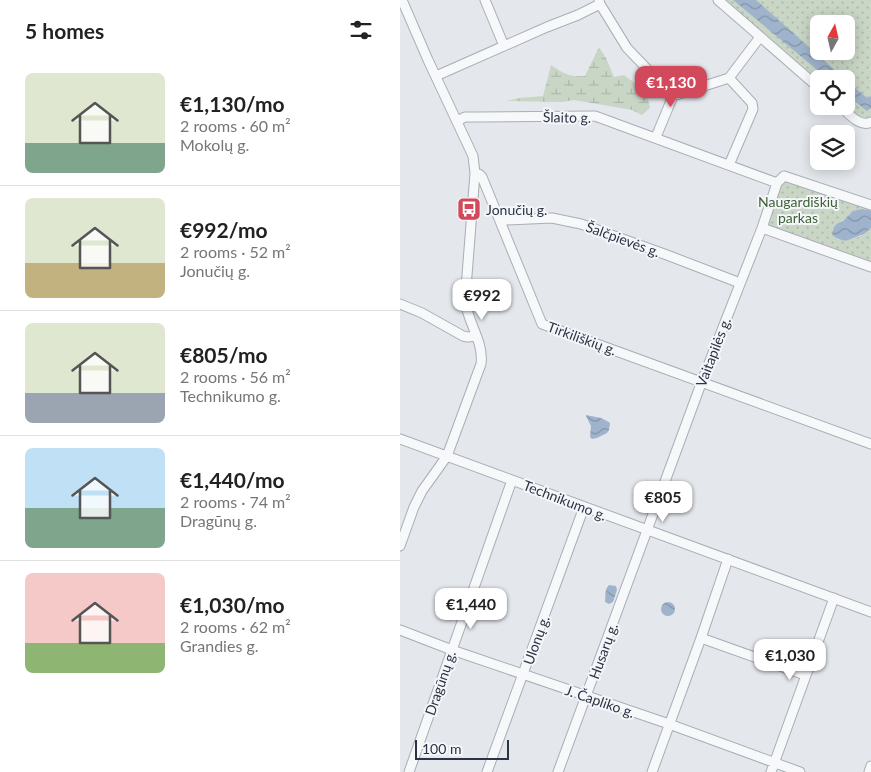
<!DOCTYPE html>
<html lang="en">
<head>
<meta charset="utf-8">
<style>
  body { margin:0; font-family:Lato,sans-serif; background:#f2f2f2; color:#222; height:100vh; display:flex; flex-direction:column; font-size:19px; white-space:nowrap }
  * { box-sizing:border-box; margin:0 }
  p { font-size:16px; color:#767676 }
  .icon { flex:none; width:28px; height:28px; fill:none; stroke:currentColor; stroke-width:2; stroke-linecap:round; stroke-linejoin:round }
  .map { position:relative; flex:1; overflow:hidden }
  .sheet { display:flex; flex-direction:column; background:#fff; width:400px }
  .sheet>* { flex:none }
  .needle { width:32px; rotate:8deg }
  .buttons { position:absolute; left:410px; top:15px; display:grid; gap:10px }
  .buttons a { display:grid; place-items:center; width:45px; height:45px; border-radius:8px; background:#fff; box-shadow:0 2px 12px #0003; font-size:25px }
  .scale { position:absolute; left:15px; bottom:12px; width:94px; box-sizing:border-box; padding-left:5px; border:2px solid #2b3445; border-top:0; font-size:14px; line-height:18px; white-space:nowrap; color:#2b3445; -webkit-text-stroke:4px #f4f6f9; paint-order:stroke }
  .price { position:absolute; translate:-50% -42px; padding:0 11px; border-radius:10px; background:#fff; color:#222; font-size:16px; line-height:32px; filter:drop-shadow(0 1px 2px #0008) }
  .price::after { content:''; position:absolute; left:50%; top:30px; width:15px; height:11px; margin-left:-8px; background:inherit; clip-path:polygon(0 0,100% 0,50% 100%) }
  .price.current { background:#d1495b; color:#fff }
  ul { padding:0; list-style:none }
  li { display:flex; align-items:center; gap:15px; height:125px; padding:0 25px }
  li+li { border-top:1px solid #e0e0e0 }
  li span { display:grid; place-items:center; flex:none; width:140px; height:100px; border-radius:8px; color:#555 }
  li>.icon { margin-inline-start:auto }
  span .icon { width:60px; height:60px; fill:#fffc; stroke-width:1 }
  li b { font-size:21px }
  h2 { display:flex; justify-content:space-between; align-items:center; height:60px; padding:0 25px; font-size:21px }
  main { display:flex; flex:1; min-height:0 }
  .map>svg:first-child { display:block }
  .green { fill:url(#green-dots); fill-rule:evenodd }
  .wetland { fill:url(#wetland-marsh) }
  .water { fill:url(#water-waves) }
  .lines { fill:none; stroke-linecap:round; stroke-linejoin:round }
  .minor-casing { stroke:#a9aeb7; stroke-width:11 }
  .minor { stroke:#f7f8fa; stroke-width:9 }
  .labels { text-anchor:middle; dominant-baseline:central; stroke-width:4; stroke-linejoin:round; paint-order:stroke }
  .street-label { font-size:14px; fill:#2b3445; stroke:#f4f6f9 }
  .park-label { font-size:14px; fill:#3f6138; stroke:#f4f6f9 }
  .poi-label { font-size:14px; fill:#2b3445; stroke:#f4f6f9; text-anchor:start }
</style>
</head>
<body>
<main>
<section class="sheet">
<h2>5 homes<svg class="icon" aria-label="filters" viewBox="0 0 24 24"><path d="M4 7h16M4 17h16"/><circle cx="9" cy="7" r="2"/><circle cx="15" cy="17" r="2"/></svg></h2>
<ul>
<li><span style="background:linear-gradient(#dfe7d0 70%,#7fa58c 0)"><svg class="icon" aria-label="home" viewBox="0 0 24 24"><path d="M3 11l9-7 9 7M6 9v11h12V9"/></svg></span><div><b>€1,130/mo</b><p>2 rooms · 60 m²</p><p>Mokolų g.</p></div></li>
<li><span style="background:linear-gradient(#dfe7d0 65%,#c2b280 0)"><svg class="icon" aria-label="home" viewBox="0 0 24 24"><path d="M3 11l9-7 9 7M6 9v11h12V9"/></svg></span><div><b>€992/mo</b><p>2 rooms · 52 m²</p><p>Jonučių g.</p></div></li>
<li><span style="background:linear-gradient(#dfe7d0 70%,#9aa5b1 0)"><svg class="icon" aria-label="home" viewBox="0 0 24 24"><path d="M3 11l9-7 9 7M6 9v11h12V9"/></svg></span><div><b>€805/mo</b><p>2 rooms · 56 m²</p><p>Technikumo g.</p></div></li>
<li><span style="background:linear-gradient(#bfe0f5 60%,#7fa58c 0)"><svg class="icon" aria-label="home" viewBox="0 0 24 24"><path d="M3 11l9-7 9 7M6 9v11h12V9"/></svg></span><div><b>€1,440/mo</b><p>2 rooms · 74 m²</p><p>Dragūnų g.</p></div></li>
<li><span style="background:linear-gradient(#f6c9c9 70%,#8fb573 0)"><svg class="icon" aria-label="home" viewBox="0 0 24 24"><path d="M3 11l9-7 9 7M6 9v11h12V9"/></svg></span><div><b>€1,030/mo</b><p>2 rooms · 62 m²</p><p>Grandies g.</p></div></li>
</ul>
</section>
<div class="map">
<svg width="471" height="772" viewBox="0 0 471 772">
  <defs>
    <pattern id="green-dots" width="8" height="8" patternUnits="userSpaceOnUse" patternTransform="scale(1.25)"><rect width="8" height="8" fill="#c9d6c5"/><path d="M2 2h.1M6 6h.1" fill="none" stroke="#adb8ab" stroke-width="1.8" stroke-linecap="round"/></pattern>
    <pattern id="wetland-marsh" width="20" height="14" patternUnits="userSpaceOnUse" patternTransform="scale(1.25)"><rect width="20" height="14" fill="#c9d6c5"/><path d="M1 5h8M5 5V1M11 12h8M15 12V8" fill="none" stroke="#adb8ab"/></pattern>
    <pattern id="water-waves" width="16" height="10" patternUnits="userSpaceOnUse" patternTransform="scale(1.25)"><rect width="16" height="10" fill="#9fb4cc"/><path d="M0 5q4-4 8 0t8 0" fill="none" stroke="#8293a7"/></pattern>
  </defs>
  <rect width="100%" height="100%" fill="#e4e7ec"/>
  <path class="green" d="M324 0H471V117C460 121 454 113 446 106V79H419V83ZM419 24H446V51H419Z
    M384 179 471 208V211C454 205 451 218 438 223L437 239C450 242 462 237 471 228V264L368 225 380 183Z"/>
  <path class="wetland" d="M199 47 206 58 214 77 224 75C236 84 249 93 250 108L242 115 232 110 174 100 162 102 106 101 120 98 143 96 151 65C164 74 169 77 185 76Z"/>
  <path class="water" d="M333 0H356L445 79H428Z
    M446 80 467 98 471 96V108L467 111 446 94Z
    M462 209 469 210 471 211V228C464 235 463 234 454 238 445 242 440 241 432 235L434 227 438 223 443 221 453 211Z
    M186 415 201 418 207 421 210 423 209 430 207 433 197 438 192 439 190 437 191 426 186 416Z
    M209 585 216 586 217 590 213 602 209 604 205 602C206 595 204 590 209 585Z
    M261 609a7 7 0 1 1 14 0a7 7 0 1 1-14 0Z"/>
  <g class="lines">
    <g class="minor-casing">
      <path id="minor" d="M85 0 104 46
        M199 0 200 4 227 48 273 96 329 78 352 103 353 109 329 165
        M318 0 419 88
        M36 76 147 27 178 15 200 4
        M329 78 360 37
        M440 106C448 113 460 128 471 122
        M57 121 65 117H79L195 116 377 183
        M256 137 273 96
        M75 173 79 174 82 177 142 324 471 444
        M101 222 106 220 152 218 181 224 267 255 340 283
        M362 228 471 267
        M0 304 22 313 63 336 68 337 76 336
        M0 439 471 612
        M0 546 14 507 22 491 47 456 81 364C84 342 68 323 65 301L75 173 73 156 28 60 2 0
        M0 630 52 650 269 724 400 772
        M301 638 405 675
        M9 772 112 480
        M87 772 184 507
        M158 772 302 381 362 228 377 183 384 176 471 205
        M252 772 301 638 328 559
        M371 772 434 598
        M469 772 471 766"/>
    </g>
    <use href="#minor" class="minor"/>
  </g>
  <defs>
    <g id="bus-square" transform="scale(1.25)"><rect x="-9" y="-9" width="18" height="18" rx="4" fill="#d1495b" stroke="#f4f6f9"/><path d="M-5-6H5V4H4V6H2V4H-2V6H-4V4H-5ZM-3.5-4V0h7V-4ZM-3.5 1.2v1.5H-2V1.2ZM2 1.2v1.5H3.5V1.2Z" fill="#fff"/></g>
  </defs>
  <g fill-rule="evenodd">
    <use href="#bus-square" x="69" y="209"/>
  </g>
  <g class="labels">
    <g class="street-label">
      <text transform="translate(167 117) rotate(1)">Šlaito g.</text>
      <text transform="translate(223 239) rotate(20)">Šalčpievės g.</text>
      <text transform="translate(182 338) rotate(20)">Tirkiliškių g.</text>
      <text transform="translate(313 352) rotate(-69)">Vaitapilės g.</text>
      <text transform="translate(165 500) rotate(21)">Technikumo g.</text>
      <text transform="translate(136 640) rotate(-70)">Ulonų g.</text>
      <text transform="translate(203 651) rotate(-70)">Husarų g.</text>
      <text transform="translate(40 683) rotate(-71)">Dragūnų g.</text>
      <text transform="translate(200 701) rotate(19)">J. Čapliko g.</text>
    </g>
    <g class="park-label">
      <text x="398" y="201">Naugardiškių<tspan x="398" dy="16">parkas</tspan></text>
    </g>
    <g class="poi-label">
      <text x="86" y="209">Jonučių g.</text>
    </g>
  </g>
</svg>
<div class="buttons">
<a><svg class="needle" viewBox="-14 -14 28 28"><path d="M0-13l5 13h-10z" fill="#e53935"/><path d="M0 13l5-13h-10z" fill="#767676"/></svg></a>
<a><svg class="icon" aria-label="locate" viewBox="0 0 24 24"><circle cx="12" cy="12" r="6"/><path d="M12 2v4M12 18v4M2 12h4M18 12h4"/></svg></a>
<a><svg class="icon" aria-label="layers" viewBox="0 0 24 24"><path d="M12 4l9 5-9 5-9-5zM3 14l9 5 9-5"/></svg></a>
</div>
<div class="scale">100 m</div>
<b class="price current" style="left:271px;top:108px">€1,130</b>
<b class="price" style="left:82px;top:321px">€992</b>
<b class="price" style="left:263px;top:523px">€805</b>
<b class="price" style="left:71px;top:630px">€1,440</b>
<b class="price" style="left:390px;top:681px">€1,030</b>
</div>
</main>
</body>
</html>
